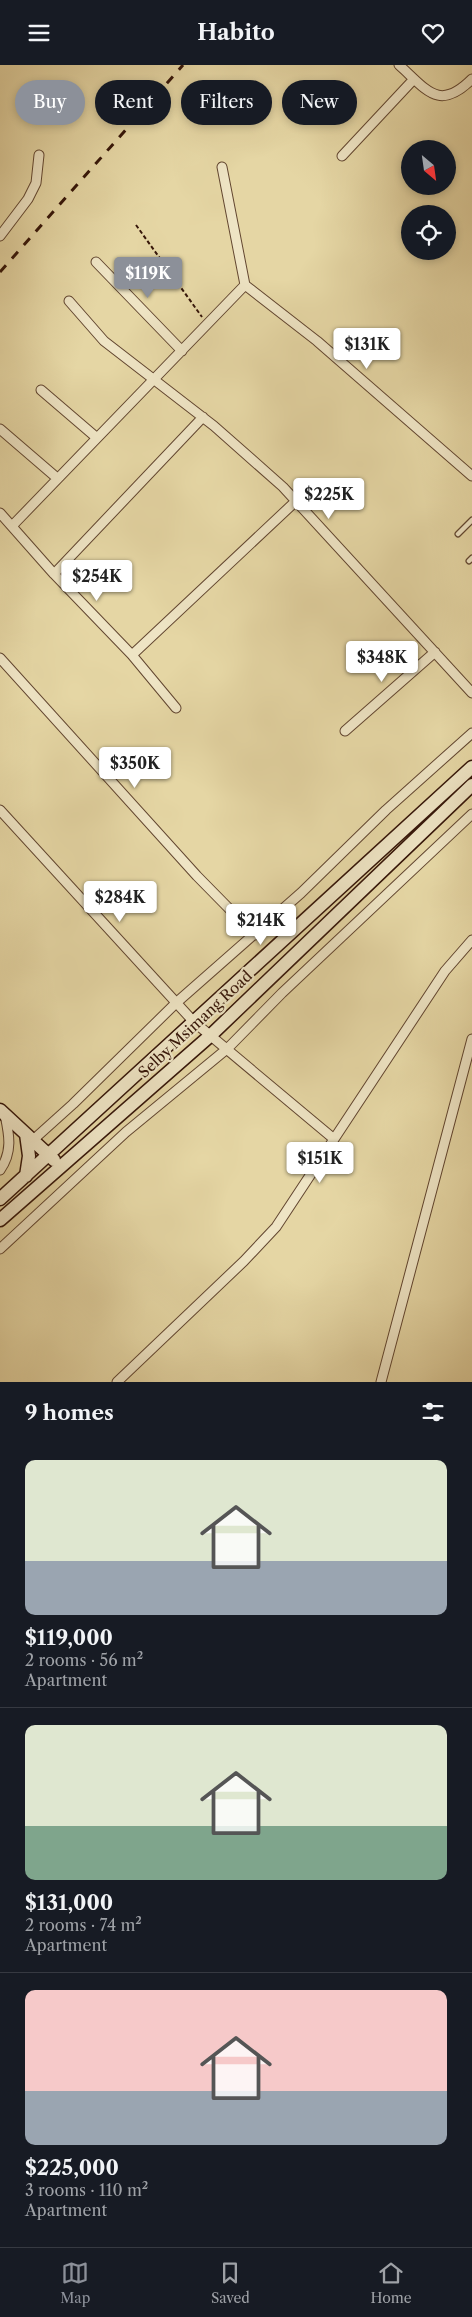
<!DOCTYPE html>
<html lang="en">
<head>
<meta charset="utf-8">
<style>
  body { margin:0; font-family:"Libre Caslon Text",serif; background:#242831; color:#f1f3f6; height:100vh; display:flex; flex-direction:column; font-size:19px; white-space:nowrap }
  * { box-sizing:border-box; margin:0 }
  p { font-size:16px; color:#9ea1a6 }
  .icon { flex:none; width:28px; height:28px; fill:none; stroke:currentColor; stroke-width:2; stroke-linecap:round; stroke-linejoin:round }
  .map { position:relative; height:1317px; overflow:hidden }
  .drawer { display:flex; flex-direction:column; background:#171b24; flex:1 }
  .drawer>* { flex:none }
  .top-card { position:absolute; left:15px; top:15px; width:442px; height:45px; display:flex; gap:10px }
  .needle { width:32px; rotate:151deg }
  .fabs { position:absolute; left:401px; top:75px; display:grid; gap:10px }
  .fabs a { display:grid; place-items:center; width:55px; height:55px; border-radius:50%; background:#171b24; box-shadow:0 2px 8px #0003; font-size:25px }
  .price { position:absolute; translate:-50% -42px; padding:0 11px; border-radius:5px; background:#fff; color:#222; font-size:16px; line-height:32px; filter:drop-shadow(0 1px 2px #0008) }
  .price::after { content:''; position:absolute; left:50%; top:30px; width:15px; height:11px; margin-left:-8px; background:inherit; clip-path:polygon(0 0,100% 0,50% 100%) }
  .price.on { background:#8c9099; color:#fff }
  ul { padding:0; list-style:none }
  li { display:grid; align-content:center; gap:10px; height:265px; padding:0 25px }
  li+li { border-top:1px solid #363941 }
  li span { display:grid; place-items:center; height:155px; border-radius:10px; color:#555 }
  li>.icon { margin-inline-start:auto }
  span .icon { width:90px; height:90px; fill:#fffc; stroke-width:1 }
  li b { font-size:21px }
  h2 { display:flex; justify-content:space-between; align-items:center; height:60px; padding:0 25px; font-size:21px }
  .pill { padding:0 18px; border-radius:22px; background:#171b24; box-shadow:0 2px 8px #0003; font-size:18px; line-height:45px }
  .pill.on { background:#8c9099; color:#fff }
  header { display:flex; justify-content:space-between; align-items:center; height:65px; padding:0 25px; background:#171b24; font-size:22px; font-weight:700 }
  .tabs { display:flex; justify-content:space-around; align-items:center; height:70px; border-top:1px solid #363941; background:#171b24; font-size:14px; color:#9ea1a6 }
  .tabs a { display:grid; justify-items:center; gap:2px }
  .tabs .on { color:#8c9099 }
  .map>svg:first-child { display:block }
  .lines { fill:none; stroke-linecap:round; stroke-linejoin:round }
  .lane-casing { stroke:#624630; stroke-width:7 }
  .street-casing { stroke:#624630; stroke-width:11 }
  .secondary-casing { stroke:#361609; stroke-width:15 }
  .path { stroke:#361609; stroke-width:2; stroke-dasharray:4 2.5; stroke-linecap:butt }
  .lane { stroke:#eee4c4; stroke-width:4.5 }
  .street { stroke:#eee4c4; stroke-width:9 }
  .secondary { stroke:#eee4c4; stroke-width:12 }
  .rail { stroke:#361609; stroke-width:3; stroke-dasharray:9 9; stroke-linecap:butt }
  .labels { text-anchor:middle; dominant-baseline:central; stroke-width:4.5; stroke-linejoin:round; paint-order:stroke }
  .street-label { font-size:15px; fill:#361609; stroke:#eee4c4 }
</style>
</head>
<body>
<header><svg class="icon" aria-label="menu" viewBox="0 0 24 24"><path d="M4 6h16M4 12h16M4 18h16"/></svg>Habito<svg class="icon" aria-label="heart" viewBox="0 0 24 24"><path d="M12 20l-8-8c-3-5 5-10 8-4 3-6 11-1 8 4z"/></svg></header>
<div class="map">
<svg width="472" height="1317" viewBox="0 0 472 1317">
  <rect width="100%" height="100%" fill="#e5d6a4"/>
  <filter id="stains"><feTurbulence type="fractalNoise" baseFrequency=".004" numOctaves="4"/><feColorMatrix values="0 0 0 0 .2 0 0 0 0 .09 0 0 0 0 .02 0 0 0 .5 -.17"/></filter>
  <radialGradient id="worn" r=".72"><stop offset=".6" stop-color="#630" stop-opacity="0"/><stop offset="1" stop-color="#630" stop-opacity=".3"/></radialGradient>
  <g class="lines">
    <g class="lane-casing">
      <path id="lane" d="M458 469 472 455
        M469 496 472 493"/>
    </g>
    <g class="street-casing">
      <path id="street" d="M399 0C427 25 439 47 472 14
        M342 91 414 14
        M222 102 245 220 317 276 472 411
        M0 171 28 134 36 118 39 90
        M96 197 182 286
        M69 236 104 276 214 361 283 422 472 628
        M41 325 97 373
        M0 364 57 413
        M0 448 54 509 132 590 176 643
        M12 461 245 220
        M54 509 203 352
        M132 590 296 436
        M0 593 197 811 255 870
        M345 666 435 587
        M0 745 193 956 334 1074
        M33 1075 73 1039 176 938 301 828 386 745 472 668
        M0 1105C13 1087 9 1069 5 1050
        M0 1184 126 1067 228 983 282 928 472 749
        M117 1317 244 1196 276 1162 445 906 472 875
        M381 1317 472 974"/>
    </g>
    <g class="secondary-casing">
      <path id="secondary" d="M0 1045 54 1095
        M26 1111 29 1091 26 1069
        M0 1134 472 702
        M0 1155 211 970 472 720"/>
    </g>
    <path class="path" d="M136 160 202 252"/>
    <use href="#lane" class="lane"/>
    <use href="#street" class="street"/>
    <use href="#secondary" class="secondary"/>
    <path class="rail" d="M0 207 183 0"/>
  </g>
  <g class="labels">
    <g class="street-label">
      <text transform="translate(195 959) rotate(-43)">Selby Msimang Road</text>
    </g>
  </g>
  <rect width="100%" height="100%" filter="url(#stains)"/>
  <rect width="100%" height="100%" fill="url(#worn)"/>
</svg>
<div class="fabs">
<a><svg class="needle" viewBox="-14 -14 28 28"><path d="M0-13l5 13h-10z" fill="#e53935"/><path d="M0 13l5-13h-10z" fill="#9ea1a6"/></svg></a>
<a><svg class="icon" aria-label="locate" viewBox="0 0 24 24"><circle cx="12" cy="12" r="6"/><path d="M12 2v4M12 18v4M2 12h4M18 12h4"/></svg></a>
</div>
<b class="price on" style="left:148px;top:234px">$119K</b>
<b class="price" style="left:367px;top:305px">$131K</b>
<b class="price" style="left:329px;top:455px">$225K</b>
<b class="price" style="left:97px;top:537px">$254K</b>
<b class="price" style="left:382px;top:618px">$348K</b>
<b class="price" style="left:135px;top:724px">$350K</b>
<b class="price" style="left:120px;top:858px">$284K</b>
<b class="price" style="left:261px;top:881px">$214K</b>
<b class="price" style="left:320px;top:1119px">$151K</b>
<div class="top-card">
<a class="pill on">Buy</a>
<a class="pill">Rent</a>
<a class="pill">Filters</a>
<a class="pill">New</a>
</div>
</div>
<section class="drawer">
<h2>9 homes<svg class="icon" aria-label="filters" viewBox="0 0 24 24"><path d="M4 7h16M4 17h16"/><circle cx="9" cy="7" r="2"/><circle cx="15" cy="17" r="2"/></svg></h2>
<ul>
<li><span style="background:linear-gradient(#dfe7d0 65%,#9aa5b1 0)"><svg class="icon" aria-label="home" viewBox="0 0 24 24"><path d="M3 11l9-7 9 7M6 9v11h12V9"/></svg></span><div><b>$119,000</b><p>2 rooms · 56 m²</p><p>Apartment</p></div></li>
<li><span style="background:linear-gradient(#dfe7d0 65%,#7fa58c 0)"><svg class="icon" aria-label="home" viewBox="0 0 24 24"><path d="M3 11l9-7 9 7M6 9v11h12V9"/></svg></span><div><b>$131,000</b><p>2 rooms · 74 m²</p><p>Apartment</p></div></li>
<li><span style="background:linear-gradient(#f6c9c9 65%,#9aa5b1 0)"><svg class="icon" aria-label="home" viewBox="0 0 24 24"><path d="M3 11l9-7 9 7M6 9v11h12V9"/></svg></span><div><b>$225,000</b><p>3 rooms · 110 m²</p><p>Apartment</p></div></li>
</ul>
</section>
<nav class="tabs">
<a class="on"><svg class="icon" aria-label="map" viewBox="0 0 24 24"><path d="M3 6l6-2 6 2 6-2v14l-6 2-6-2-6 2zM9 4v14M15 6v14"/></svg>Map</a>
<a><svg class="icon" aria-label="saved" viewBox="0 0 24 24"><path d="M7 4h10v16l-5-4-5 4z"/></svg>Saved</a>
<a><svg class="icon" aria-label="home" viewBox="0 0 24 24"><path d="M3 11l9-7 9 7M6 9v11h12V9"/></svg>Home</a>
</nav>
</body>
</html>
